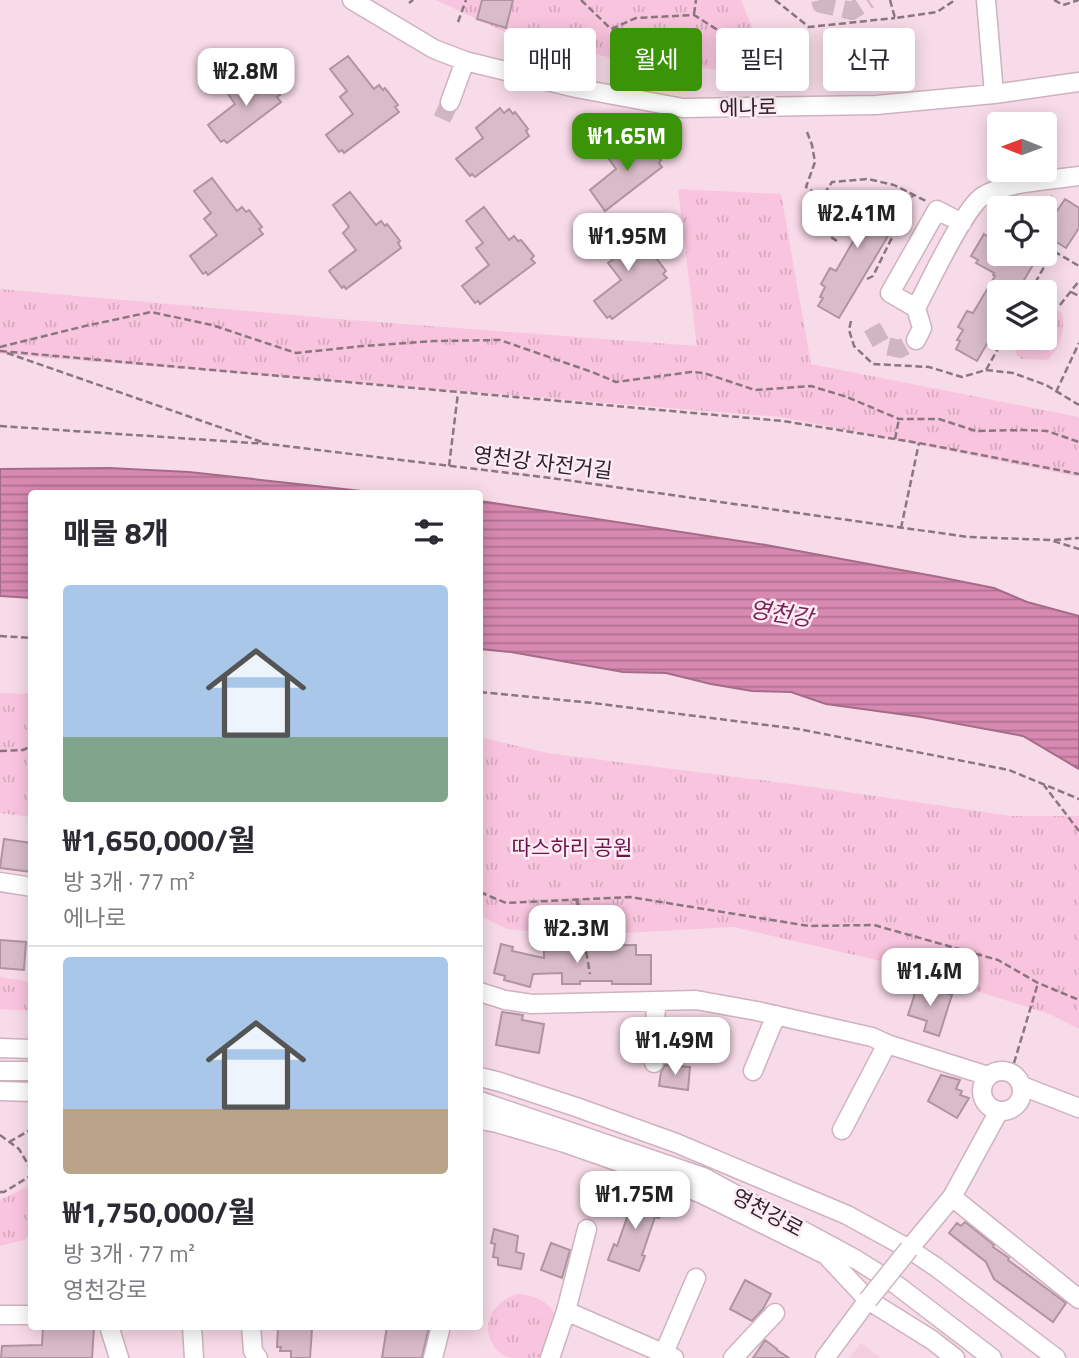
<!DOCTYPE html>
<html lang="ko">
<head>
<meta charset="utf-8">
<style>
  body { margin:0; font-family:"Titillium Web","Noto Sans KR",sans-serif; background:#f7f7f7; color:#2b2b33; height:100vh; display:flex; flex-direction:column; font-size:26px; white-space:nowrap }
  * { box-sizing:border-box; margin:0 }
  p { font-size:23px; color:#7c7c81 }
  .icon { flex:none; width:38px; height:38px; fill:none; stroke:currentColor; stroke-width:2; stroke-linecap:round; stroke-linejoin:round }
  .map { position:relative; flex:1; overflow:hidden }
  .panel { position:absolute; left:28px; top:490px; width:455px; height:840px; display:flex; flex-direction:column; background:#fff; border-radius:7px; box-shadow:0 4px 18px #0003 }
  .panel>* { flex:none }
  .guide { position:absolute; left:504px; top:28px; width:469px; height:63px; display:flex; gap:14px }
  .needle { width:46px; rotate:271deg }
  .tools { position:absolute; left:987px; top:112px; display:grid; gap:14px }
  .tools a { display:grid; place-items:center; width:70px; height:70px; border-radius:7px; background:#fff; box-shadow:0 4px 18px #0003; font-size:35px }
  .price { position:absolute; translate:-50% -60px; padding:0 16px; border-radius:14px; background:#fff; color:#222; font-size:23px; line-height:46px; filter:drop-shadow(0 2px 4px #0008) }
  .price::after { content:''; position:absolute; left:50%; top:42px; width:21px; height:16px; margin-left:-10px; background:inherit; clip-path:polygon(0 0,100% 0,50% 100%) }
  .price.active { background:#3b9307; color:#fff }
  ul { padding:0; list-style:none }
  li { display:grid; align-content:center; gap:14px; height:371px; padding:0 35px }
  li+li { border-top:2px solid #e1e1e2 }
  li span { display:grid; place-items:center; height:217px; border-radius:7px; color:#555 }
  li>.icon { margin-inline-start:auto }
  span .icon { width:126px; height:126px; fill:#fffc; stroke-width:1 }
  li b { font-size:30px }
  h2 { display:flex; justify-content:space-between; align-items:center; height:84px; padding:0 35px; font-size:30px }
  .pill { padding:0 24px; border-radius:7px; background:#fff; box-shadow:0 4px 18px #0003; font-size:24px; line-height:63px }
  .pill.active { background:#3b9307; color:#fff }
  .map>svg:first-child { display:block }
  .built { fill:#f4cfe0 }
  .park { fill:url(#park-tufts) }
  .water { fill:url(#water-rules); stroke:#a56b88; stroke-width:2 }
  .building { fill:#d9bcc9; stroke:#af94a0; stroke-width:2 }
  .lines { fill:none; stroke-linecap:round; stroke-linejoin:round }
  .minor-tunnel { stroke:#d0b6c2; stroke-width:18; stroke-dasharray:18 9; stroke-linecap:butt }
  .minor-casing { stroke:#cfb2bf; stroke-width:21 }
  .path { stroke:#8a767f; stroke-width:2.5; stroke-dasharray:7 3.5; stroke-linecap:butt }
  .minor { stroke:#fff; stroke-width:18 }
  .minor-bridge-casing { stroke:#cfb2bf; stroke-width:21; stroke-linecap:butt }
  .minor-bridge { stroke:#fff; stroke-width:18 }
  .labels { text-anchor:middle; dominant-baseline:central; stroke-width:5; stroke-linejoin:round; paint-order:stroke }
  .street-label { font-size:21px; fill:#2f2429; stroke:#feecf4 }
  .park-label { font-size:21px; fill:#6e134b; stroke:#feecf4 }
  .water-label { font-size:23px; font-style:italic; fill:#791f55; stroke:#feecf4 }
</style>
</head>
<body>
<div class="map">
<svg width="1079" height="1358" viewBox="0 0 1079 1358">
  <defs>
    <pattern id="park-tufts" width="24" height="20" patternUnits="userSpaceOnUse" patternTransform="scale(1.75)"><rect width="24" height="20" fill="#f9c5de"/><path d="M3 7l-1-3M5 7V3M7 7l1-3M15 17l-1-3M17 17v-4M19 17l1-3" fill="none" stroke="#d6a9be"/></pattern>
    <pattern id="water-rules" width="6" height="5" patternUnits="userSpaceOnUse" patternTransform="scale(1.75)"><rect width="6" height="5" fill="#d789b1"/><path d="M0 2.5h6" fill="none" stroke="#af7090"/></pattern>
  </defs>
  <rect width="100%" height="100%" fill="#f8dbe8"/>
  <path class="built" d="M861 1343 881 1358H849Z"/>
  <path class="park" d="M436 0H741L770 72 644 65 513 36Z
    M678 189 781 194 811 364 1079 417V477L781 417 0 354V289L338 319 697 346Z
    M1045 305 1062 313C1066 329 1059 348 1048 360L1021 359 1016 354 1017 343 1020 338H1045Z
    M0 693 31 694V817L0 813Z
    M480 737 547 753 799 785 1012 816H1079V1029L1049 1014 881 961 733 927 569 936 507 929 480 916Z
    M0 977 31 982V1011L0 1009Z
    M31 1185V1235L24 1240 0 1246V1200Z
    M517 1294C533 1294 556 1303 556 1323 556 1329 551 1337 548 1343 546 1348 545 1354 540 1357 534 1358 525 1358 519 1358 510 1358 505 1358 499 1352 477 1331 490 1302 517 1294Z"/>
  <path class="water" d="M109 468 189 472 380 493 32 494 31 598 0 596V469Z
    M480 501 766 545 939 577 994 588 1027 602 1079 616V769L1023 736 921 717 826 704 791 692 752 691 711 684 666 673 623 672 511 652 480 649Z"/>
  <path class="building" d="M482 0H513L506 28 477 19Z
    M348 56 374 89 379 85 383 90 385 88 398 105 395 107 399 112 344 153 342 150 339 152 326 135 353 114 340 97 347 91 330 69Z
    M252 75 255 79 261 75 265 80 267 78 280 95 277 97 281 102 227 143 224 140 221 142 208 125 235 104 228 94Z
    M500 108 504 113 509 109 513 114 515 112 528 129 526 131 529 136 475 177 472 174 470 176 456 159 483 138 476 128Z
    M633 140 637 144 642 140 646 146 648 144 661 160 659 163 662 167 605 211 590 190 616 169 609 159Z
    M212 178 237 211 242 207 246 212 249 210 262 227 259 229 263 234 208 275 206 272 203 274 190 256 217 235 204 219 211 213 194 191Z
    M350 192 376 225 381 221 385 226 387 224 400 241 398 243 401 248 346 289 344 286 342 288 329 271 356 250 343 233 349 227 333 205Z
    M846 192 877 209 878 207 882 209 886 203 899 210 897 213 900 216 839 318 818 306 823 298 820 297 825 287 821 284 830 268 836 271 858 233 856 232 857 230 839 220 841 218 833 213Z
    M1065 199 1079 208V228L1066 248 1045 235V229Z
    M484 207 509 240 514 236 518 241 521 240 534 256 531 259 535 263 480 304 478 301 475 303 462 286 489 265 476 248 483 243 466 221Z
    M616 222 641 255 646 251 650 256 653 254 666 271 663 274 667 278 612 319 610 316 607 318 594 301 621 280 608 263 615 258 598 236Z
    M984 234 999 243V254H1031L1037 258 1017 292H999V323L977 361 956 349 960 341 957 340 963 330 958 327 967 311 973 313 995 276 993 275 994 273 976 263 978 260 971 256Z
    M4 839 32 843V872L0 868Z
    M0 940 26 942 24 970 0 968Z
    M501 944 513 947 512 951 544 958V946L636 945V955H651V984H612V981H580V984H562V973L533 974 530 987 504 980 505 976 494 973Z
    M918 984 952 995 939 1036 924 1031 927 1021 908 1015Z
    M502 1012 523 1015 522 1020 544 1024 539 1053 496 1045Z
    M665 1065 690 1067 688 1090 659 1086 661 1072Z
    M941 1075 960 1080 956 1089 962 1091 960 1095 969 1098 957 1118 928 1101Z
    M625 1191 663 1206 659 1218 655 1217 642 1255 645 1256 639 1271 608 1260 614 1244 617 1246 630 1209 619 1204Z
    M965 1222 994 1245 993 1247 1009 1258 1008 1260 1066 1303 1053 1322 994 1279 986 1262 949 1233 957 1223 961 1226Z
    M494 1229 518 1236 516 1252 524 1254 521 1269 498 1265V1258L493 1257 495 1244 491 1243Z
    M551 1243 570 1250 562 1278 541 1270Z
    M745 1280 771 1294 763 1309 752 1321 730 1309Z
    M43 1326 94 1328 92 1358H1L2 1346 42 1345Z
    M387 1326H429L422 1358H382Z
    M278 1327 312 1329 310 1358H291V1351H280L281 1347H277Z
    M765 1340 777 1349V1350L789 1358H753Z"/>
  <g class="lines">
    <path class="minor-tunnel" d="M820 0 821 4 852 11 869 0
      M442 119 450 102
      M872 327 882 345 900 349 916 340"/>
    <g class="minor-casing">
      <path id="minor" d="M352 0 434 49 465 61 576 88 683 108 876 105 994 94 1079 82
        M986 0 994 94
        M450 102 465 61
        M962 223 937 210 890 293 916 308C929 284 964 208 983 196 1006 182 1052 180 1079 176
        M916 340 922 328 916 308
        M0 882 32 887
        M480 992 505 1000 532 1004 696 1000 757 1011 872 1037 887 1044 988 1076
        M0 1048 32 1049
        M654 1063 656 1001
        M982 1091a20 20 0 1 1 40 0a20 20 0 1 1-40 0Z
        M0 1071H32
        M753 1071 776 1015
        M480 1077 500 1082 576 1107 676 1143 847 1215 909 1249 936 1267 1056 1358
        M1022 1086 1079 1108
        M0 1091 32 1092
        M480 1101 703 1177 857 1260 898 1286 992 1358
        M480 1120 497 1123 565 1143 645 1171 702 1194 826 1255 868 1300 932 1340 955 1358
        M842 1130 887 1044
        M952 1197 1079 1299
        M909 1249 952 1197 999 1111
        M566 1311 674 1358
        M0 1315H32
        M109 1326 119 1358
        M192 1326 194 1358
        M251 1326 253 1351 258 1358
        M664 1353 696 1278
        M433 1358 441 1326
        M550 1358 566 1311 587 1229
        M733 1358 775 1313
        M825 1358 868 1300"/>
    </g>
    <path class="path" d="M581 0 611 29 636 18 694 15 724 34 741 81
      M775 0 809 27 895 18
      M890 0 895 18 937 12 955 0
      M1054 0 1063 5 1079 0
      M409 3 413 0
      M694 14 696 0
      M458 22 466 0
      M807 132 812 145 815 162 806 187 822 197
      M1043 208 1052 196
      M989 213 999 219
      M837 241 814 226 813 211 832 182 868 179 894 185 926 201
      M1045 246 1079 266
      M867 279 873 276 913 195
      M1030 292 1053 251
      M1071 292 1079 296
      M1060 305 1079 281
      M851 321 849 330 854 346 873 364 929 367 962 377 986 370 1004 338
      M0 347 85 326 151 312 212 325 296 353 363 346 435 341 500 340 592 372 616 382 691 372 704 373 755 390 811 386 847 397 899 419H939L976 431 1023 430 1047 431 1079 442
      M0 351 783 421 919 443 1079 474
      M7 353 265 443
      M986 370 1013 373 1046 385 1079 405
      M1056 392 1079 343
      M0 426 268 444 551 478 968 537 1050 540 1079 549
      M895 439 899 419
      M449 466 458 393
      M901 528 919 443
      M1054 540 1079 538
      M0 636 32 638
      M480 692 593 703 798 729 1009 770 1079 799
      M0 751 23 750 32 746
      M1043 784 1079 831
      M480 892 506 903 630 897 809 926 874 925 998 960 1038 983 1079 1000
      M577 900 590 974
      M1011 1073 1038 983
      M0 1135 19 1149 32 1171
      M9 1142 32 1129
      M0 1192H4L32 1175"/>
    <use href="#minor" class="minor"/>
    <g class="minor-bridge-casing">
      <path id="minor-bridge" d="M868 1300 909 1249"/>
    </g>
    <use href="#minor-bridge" class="minor-bridge"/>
  </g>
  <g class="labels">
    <g class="street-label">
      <text transform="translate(748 107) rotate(-1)">에나로</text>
      <text transform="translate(543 462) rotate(7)">영천강 자전거길</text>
      <text transform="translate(768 1212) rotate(28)">영천강로</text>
    </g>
    <g class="park-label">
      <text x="572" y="847">따스하리 공원</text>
    </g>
    <g class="water-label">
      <text transform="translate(781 613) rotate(9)">영천강</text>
    </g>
  </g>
</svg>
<div class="tools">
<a><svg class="needle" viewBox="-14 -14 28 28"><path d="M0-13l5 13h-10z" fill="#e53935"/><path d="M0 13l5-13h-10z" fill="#7c7c81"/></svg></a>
<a><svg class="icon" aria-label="locate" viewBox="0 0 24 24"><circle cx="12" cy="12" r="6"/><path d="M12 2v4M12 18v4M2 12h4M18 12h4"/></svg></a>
<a><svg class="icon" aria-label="layers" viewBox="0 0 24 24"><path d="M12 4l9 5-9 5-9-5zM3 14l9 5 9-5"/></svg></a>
</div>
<b class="price" style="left:246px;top:108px">₩2.8M</b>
<b class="price active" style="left:627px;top:173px">₩1.65M</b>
<b class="price" style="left:857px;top:250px">₩2.41M</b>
<b class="price" style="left:628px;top:273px">₩1.95M</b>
<b class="price" style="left:577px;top:965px">₩2.3M</b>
<b class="price" style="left:930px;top:1008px">₩1.4M</b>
<b class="price" style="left:675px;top:1077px">₩1.49M</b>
<b class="price" style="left:635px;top:1231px">₩1.75M</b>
<div class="guide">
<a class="pill">매매</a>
<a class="pill active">월세</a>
<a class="pill">필터</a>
<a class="pill">신규</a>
</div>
<section class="panel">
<h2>매물 8개<svg class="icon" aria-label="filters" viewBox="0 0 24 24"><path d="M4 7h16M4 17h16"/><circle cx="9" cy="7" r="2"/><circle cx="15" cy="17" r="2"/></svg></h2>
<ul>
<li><span style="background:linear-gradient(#a9c7e8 70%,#7fa58c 0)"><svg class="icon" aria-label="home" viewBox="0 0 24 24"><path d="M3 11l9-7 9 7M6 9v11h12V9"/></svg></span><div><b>₩1,650,000/월</b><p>방 3개 · 77 m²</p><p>에나로</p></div></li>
<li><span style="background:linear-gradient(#a9c7e8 70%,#b9a48a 0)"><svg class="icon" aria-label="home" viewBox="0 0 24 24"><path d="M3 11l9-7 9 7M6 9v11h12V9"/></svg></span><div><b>₩1,750,000/월</b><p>방 3개 · 77 m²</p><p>영천강로</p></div></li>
</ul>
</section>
</div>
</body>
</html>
